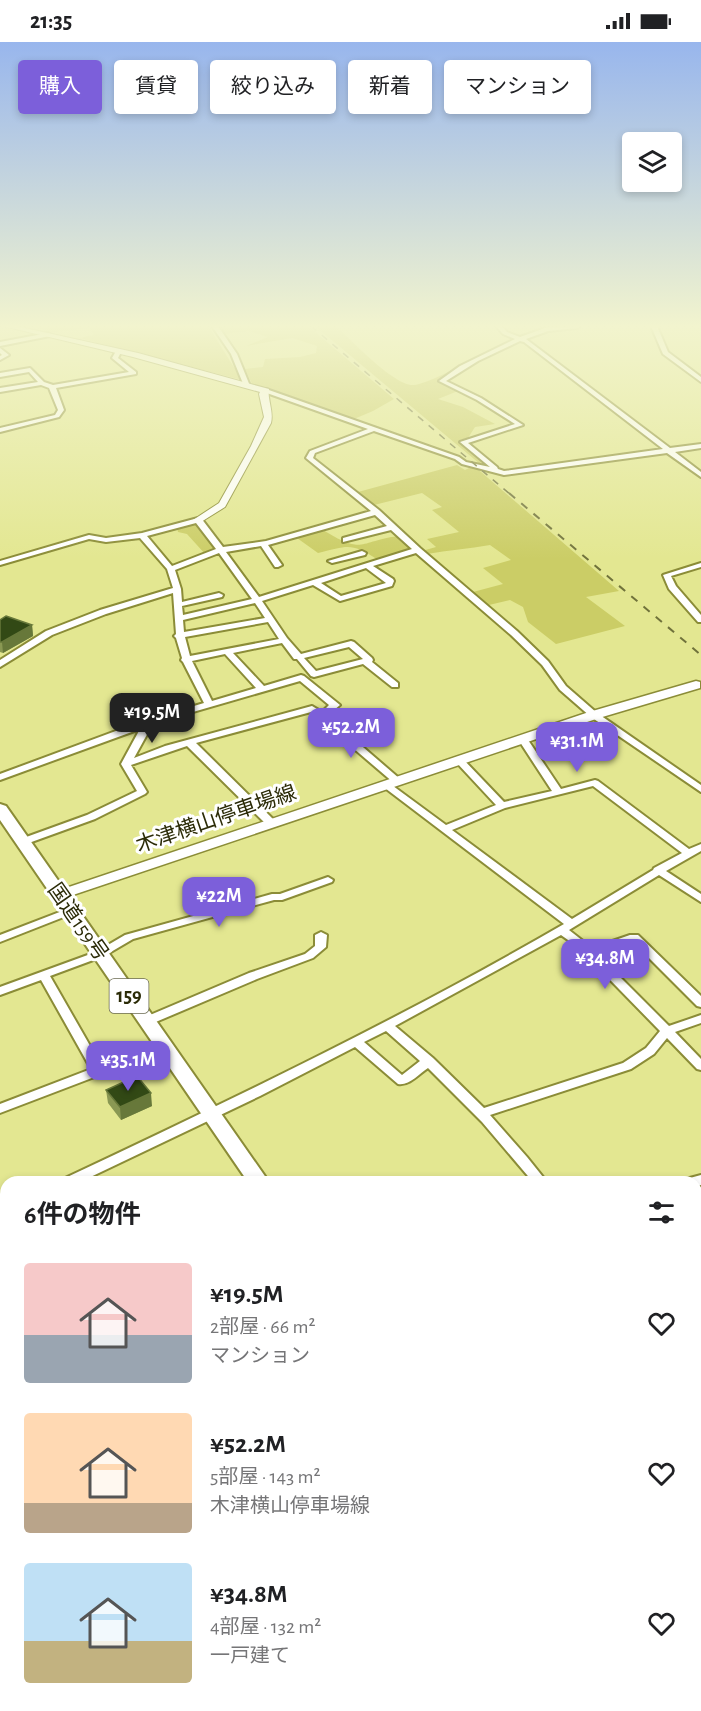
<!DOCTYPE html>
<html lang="ja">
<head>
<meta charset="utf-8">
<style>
  body { margin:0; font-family:"Alegreya Sans","Noto Sans JP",sans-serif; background:#f2f2f2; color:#202124; height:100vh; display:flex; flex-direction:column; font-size:22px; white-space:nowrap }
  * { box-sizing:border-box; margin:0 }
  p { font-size:20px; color:#757577 }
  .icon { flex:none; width:33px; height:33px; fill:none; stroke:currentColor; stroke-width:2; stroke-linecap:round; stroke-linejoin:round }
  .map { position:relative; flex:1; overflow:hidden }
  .details { position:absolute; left:0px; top:1134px; width:702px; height:536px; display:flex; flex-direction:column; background:#fff; border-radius:18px 18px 0 0; box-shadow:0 3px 9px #0003 }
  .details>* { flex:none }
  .banner { position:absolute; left:18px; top:18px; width:666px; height:54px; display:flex; gap:12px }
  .buttons { position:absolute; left:622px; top:90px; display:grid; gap:12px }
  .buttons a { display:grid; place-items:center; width:60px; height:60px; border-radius:6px; background:#fff; box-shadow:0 3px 9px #0003; font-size:30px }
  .price { position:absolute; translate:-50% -51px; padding:0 14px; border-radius:12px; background:#7c5fda; color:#fff; font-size:20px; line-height:39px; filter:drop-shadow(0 2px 3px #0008) }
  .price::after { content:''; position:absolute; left:50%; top:36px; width:18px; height:14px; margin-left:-9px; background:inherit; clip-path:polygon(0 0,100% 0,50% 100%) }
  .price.current { background:#222; color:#fff }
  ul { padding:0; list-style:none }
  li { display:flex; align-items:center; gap:18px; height:150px; padding:0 24px }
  li span { display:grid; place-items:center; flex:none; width:168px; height:120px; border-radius:6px; color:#555 }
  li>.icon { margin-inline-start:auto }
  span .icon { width:72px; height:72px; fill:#fffc; stroke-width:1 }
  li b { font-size:26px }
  h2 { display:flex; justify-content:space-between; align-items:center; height:72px; padding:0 24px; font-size:26px }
  .tag { padding:0 21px; border-radius:6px; background:#fff; box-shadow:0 3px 9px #0003; font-size:21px; line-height:54px }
  .tag.current { background:#7c5fda; color:#fff }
  .status { display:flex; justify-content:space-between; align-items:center; height:42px; padding:0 30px; background:#fff; direction:ltr }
  .status svg { height:16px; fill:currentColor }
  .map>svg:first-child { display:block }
  .green { fill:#cbcd66 }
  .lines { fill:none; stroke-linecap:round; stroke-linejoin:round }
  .minor-casing { stroke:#8b8c37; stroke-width:4 }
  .tertiary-casing { stroke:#8b8c37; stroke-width:2 }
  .secondary-casing { stroke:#8b8c37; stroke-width:3 }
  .trunk-casing { stroke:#8b8c37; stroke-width:4 }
  .minor { fill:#fff; fill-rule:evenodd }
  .tertiary { fill:#fff; fill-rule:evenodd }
  .secondary { fill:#fff; fill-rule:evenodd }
  .trunk { fill:#fff; fill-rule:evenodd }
  .rail-far1 { stroke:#70723b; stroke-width:1.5; stroke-dasharray:7 7; stroke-linecap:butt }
  .rail { stroke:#70723b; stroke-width:2; stroke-dasharray:8 8; stroke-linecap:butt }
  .wall { fill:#8a9853 }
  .shaded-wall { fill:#67783a }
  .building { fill:#324915; stroke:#67783a; stroke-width:1.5 }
  .labels { text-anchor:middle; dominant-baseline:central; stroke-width:6; stroke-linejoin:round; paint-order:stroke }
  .shield { fill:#fff; stroke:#6b6b51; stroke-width:1.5 }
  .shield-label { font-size:20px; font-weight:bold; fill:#2b2b07 }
  .street-label { font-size:21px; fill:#2b2b07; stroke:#fff }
</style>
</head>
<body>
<div class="status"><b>21:35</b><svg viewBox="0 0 49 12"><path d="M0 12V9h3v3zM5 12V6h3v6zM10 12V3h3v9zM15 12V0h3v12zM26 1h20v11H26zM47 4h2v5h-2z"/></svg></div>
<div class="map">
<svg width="701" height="1669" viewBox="0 0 701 1669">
  <rect width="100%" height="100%" fill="#e3e791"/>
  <path class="green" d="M29 284H208L242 338 79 296 94 293 89 286 53 290Z
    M218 284H308L394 357 373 369 354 377 253 344 245 327 263 325 265 317 300 315 316 311 317 304 292 296 246 304 268 295 249 289 223 292Z
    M315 284H336C350 297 395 345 414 343 426 342 453 327 466 322L439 338 438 340 458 349 438 357 463 365 495 382 475 385 468 396 460 398 494 427 480 422Z
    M457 423 465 428 469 426 467 423H473L619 549 586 555 625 584 556 602 528 580 523 565 510 558 489 563 473 550 503 542 483 526 511 518 490 503C469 507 448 508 427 512L422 509 436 505 427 497 459 490 432 468 442 465 422 451 374 463 358 450Z
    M196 480 219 507 206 513 187 492 178 490 177 486Z
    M323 488C364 513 357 500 398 494L413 507 378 518C350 500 349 504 318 511L297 496Z"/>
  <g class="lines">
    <g class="minor-casing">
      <path id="minor" d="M212 284H218L237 312 250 344 249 345 244 344 231 312Z
        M496 284H502L507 290 520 295 548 285 580 284 577 286 548 289 526 297 670 406 701 402V406L675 410 701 430V435L667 411 504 433 462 422 455 417 374 389 315 411 313 416 379 468 420 506 517 589 548 619 566 644 597 671 701 743V750L591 675 560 648 542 623 511 593 416 511 373 524 393 537 394 539 392 544 340 559 313 543 262 559 287 596 301 612 351 599 354 600 372 616 373 618 372 620 398 641V645H392L363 622 314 635 311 634 297 617H294L282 601 233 611 264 644 301 633 304 634 340 663 327 674 400 737 402 739 400 741H394L311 670 196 701 275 779 276 781 275 783H267L187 704 131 723 147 750 145 752 95 777 26 802H18L17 800 18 798 87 773 137 749 121 722 140 687 0 738V732L140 680 204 661 183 620 181 618 182 616 176 596 174 594 176 592 173 551 106 572 52 593 0 625V618L46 589 100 568 173 546 167 527 140 496 106 500 89 497 0 523V519L89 493 106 496 142 491 198 476H201L223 505 266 499 371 469 306 416 310 409 368 387 264 350V348L266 347 459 415 466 420 490 425 460 400 515 382 477 358 439 339 460 324 515 297 503 292ZM520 299 524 300 663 407 504 429 498 427 497 425 468 401 523 383 481 356 446 339 478 319ZM375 473 387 484 343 496V500L391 488 412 507 259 555 226 510 261 504 275 525H278L282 523 268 503ZM196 481 216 507 172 524 147 494ZM219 511 252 557 183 573 182 564 222 555 223 553 219 551 182 560 181 547 175 528ZM366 526 386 541 341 554 321 541ZM255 561 265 576 184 590 183 578ZM268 580 279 597 190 614 185 595ZM349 605 363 617 316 629 304 616ZM225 612 256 646 212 659 192 619ZM300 639 329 663 322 670 312 664 165 704 134 716 150 687 148 683Z
        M651 284H657L668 310 701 335V340L663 312Z
        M48 291 50 292V294L0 304V300Z
        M0 306 9 313 0 318V314L2 313 0 311Z
        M118 308 121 310 118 316 136 330V332L56 346 64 368 59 375 0 390V386L55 373 58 368 49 346 41 343 0 350V346L38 340 29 330 0 335V331L30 326 44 340 53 343 129 330 112 316 116 309Z
        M362 509 366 511 365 513 332 521 328 519Z
        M701 521V525L671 534 676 544 701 573V580H698L669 547 663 533Z
        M523 694 526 695 561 747 595 738 598 739 689 807 701 802V809L666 829 701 852V860L659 833 569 888 592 906 630 893H638L701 954V965L697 964 632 899 597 912 669 984 701 973V981L675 990 701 1017V1028L697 1027 667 996 654 1012 631 1027 490 1073 527 1115 547 1140H533L482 1080 428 1026C419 1032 409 1044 398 1042L355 1005 260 1054 80 1140H61L63 1137C233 1057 402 976 564 882L381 743 383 741H389L446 783 496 763 456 720 454 718 456 716H462L504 760 552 749 518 697ZM593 744 682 811 654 826 653 828 572 877 452 788 505 766ZM561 893 578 905 660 989 646 1006 623 1021 484 1066 433 1016 395 984ZM386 989 420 1019 402 1033 364 1000Z
        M328 835 333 838 332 840 282 858H274L133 897 104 914 50 934 101 1023 160 1001H168L170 1004 168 1007 0 1071V1062L91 1027 41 938 0 953V945L96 910 125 893 272 852H280Z
        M70 866 74 867 75 869 74 871 0 900V893Z
        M321 890 327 893 326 905 313 916 257 937 151 982H143L141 979 143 976 249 931 305 912 315 904V893Z
        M701 1133V1143L696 1144V1140H684L686 1137Z
        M6 1164V1175L0 1177V1166Z
        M0 1193 6 1195V1208L0 1206Z
        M6 1364V1376L0 1378V1366Z
        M6 1409V1425L0 1428V1412Z
        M701 1473V1488L696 1490V1475Z
        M0 1498 6 1500V1515L0 1513Z
        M696 1653 701 1655V1669L690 1668 688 1664H696Z
        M320 1664H342L344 1669H322Z
        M458 1664H479L477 1669H456Z"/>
    </g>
    <g class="tertiary-casing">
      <path id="tertiary" d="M3 284H16L138 311 269 347C267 357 274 369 271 381L225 465 201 480 193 478 219 461 251 404 264 375 259 352 260 350 133 315Z"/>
    </g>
    <g class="secondary-casing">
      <path id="secondary" d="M696 639 700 640V646L599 676 64 856 59 858 51 853 54 850 589 670Z
        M0 1328 6 1330V1350L0 1348Z
        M208 1664H234L233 1669H207Z"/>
    </g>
    <g class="trunk-casing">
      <path id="trunk" d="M0 762 6 764 269 1140H248L0 778Z
        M584 1664H613L615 1669H586Z"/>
    </g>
    <use href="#minor" class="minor"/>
    <use href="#tertiary" class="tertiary"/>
    <use href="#secondary" class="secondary"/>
    <use href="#trunk" class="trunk"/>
    <path class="rail-far1" d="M311 284 511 453"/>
    <path class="rail" d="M509 451 701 613"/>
  </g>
  <path class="wall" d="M0 578 32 583 33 594 3 611 0 610Z
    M106 1048 152 1064 121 1078 108 1061Z"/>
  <path class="shaded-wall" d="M32 583 33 594 3 611 2 600Z
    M151 1051 152 1064 121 1078 120 1065Z"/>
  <path class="building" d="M6 574 32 583 2 600H0V578Z
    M137 1034 151 1051 120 1065 106 1048Z"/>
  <linearGradient id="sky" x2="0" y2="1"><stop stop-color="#98b6ed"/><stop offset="0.55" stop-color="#f2f4ce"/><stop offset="1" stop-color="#f2f4ce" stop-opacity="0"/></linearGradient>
  <rect width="701" height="517" fill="url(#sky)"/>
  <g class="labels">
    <rect class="shield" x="109.5" y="937" width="39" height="34" rx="4.5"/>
    <g class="shield-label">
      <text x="129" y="954">159</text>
    </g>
    <g class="street-label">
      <text transform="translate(216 777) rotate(-19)">木津横山停車場線</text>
      <text transform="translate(78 880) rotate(55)">国道159号</text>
    </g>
  </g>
</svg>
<div class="buttons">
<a><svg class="icon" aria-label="layers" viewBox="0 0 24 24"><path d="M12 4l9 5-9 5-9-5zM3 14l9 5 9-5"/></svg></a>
</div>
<b class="price current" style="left:152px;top:702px">¥19.5M</b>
<b class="price" style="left:351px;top:717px">¥52.2M</b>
<b class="price" style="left:577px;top:731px">¥31.1M</b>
<b class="price" style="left:219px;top:886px">¥22M</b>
<b class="price" style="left:605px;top:948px">¥34.8M</b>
<b class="price" style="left:128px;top:1050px">¥35.1M</b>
<div class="banner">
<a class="tag current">購入</a>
<a class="tag">賃貸</a>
<a class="tag">絞り込み</a>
<a class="tag">新着</a>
<a class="tag">マンション</a>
</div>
<section class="details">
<h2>6件の物件<svg class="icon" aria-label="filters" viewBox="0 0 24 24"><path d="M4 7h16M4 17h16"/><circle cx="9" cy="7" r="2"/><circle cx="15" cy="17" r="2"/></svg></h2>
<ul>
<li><span style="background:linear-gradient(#f6c9c9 60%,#9aa5b1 0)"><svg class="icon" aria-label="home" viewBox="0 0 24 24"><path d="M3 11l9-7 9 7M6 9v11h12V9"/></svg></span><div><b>¥19.5M</b><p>2部屋 · 66 m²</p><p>マンション</p></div><svg class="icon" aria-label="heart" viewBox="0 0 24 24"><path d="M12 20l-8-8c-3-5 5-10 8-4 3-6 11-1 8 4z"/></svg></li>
<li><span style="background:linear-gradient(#ffd9b3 75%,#b9a48a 0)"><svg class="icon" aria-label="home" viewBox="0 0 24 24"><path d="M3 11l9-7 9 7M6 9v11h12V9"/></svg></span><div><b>¥52.2M</b><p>5部屋 · 143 m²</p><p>木津横山停車場線</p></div><svg class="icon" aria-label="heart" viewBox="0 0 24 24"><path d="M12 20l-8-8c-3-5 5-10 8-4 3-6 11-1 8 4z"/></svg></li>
<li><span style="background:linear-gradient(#bfe0f5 65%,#c2b280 0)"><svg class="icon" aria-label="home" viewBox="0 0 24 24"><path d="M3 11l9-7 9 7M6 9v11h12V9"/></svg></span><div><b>¥34.8M</b><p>4部屋 · 132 m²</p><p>一戸建て</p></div><svg class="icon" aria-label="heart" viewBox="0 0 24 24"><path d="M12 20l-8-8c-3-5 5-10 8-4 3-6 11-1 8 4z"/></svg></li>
</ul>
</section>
</div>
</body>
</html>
